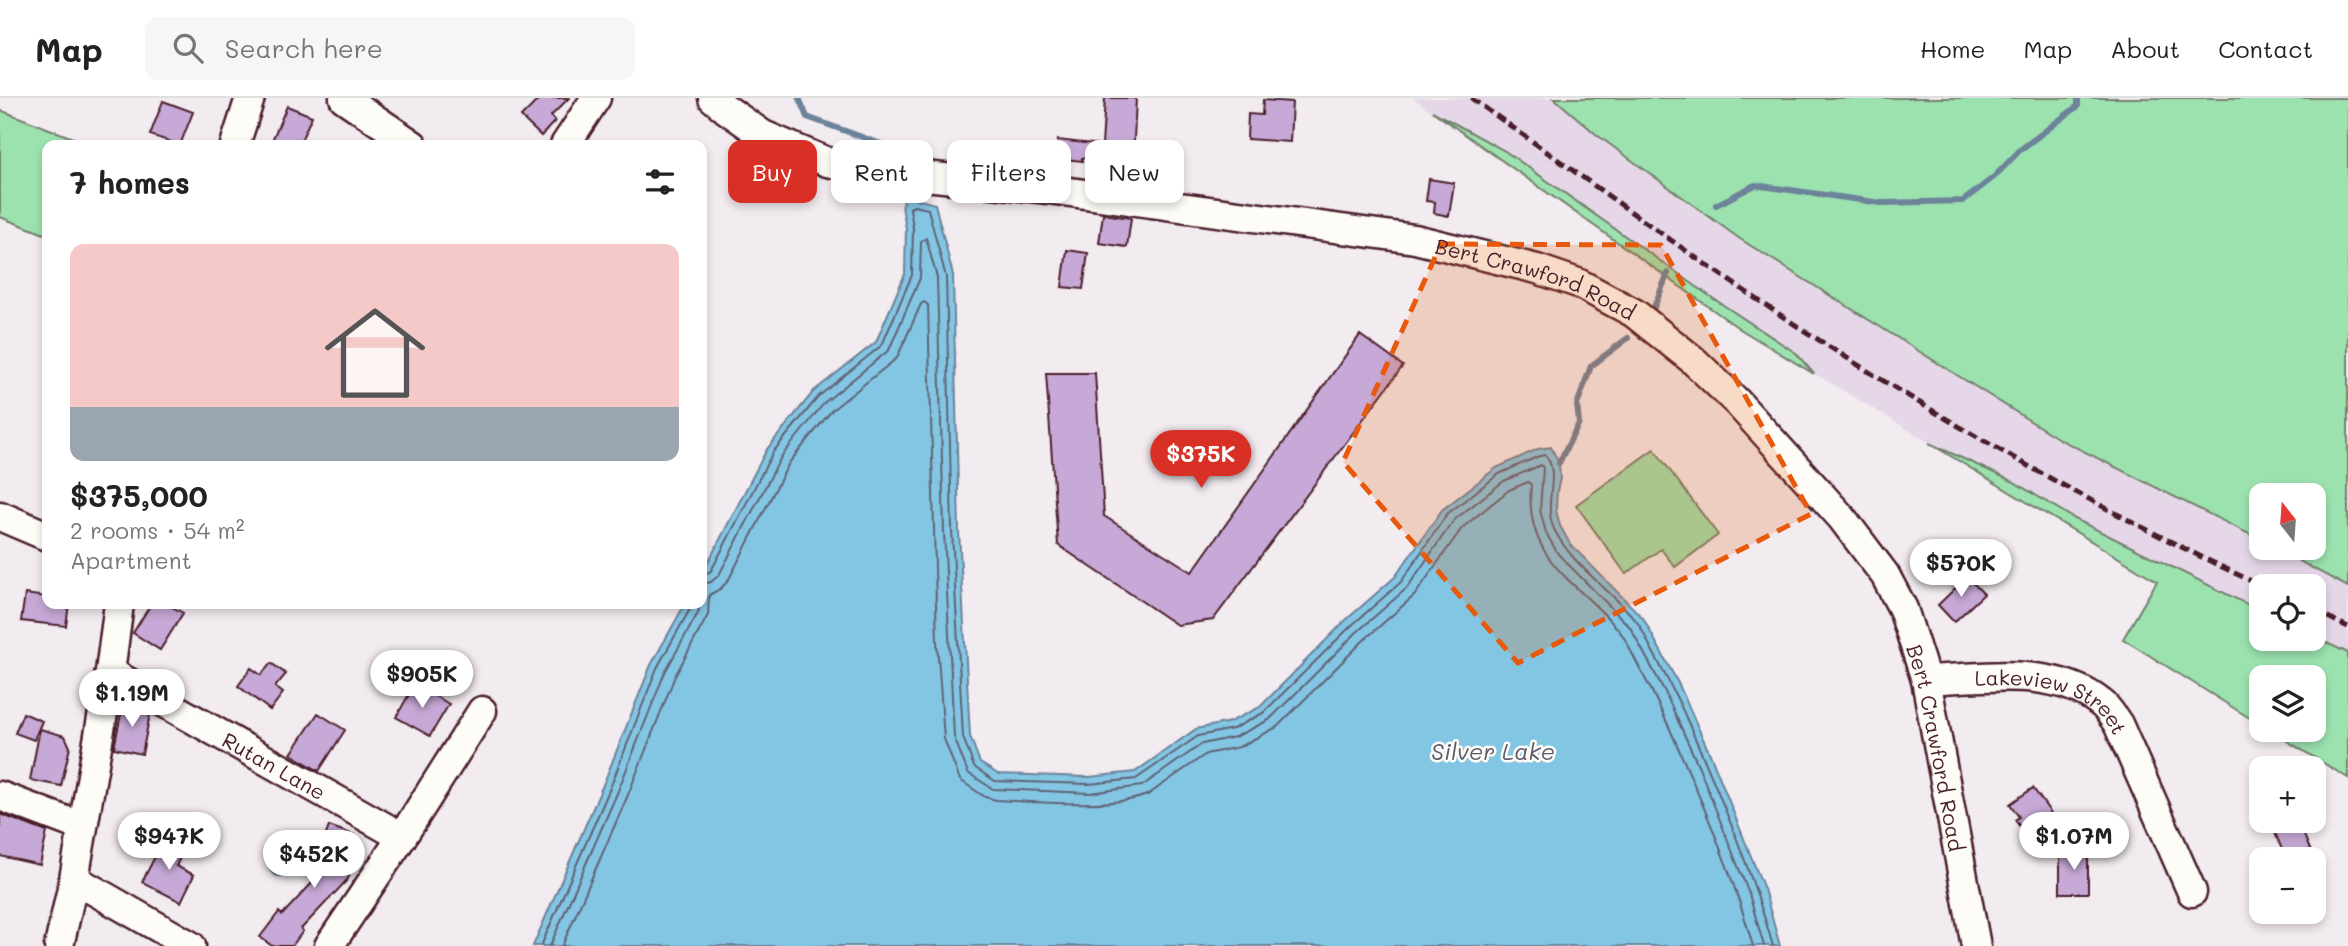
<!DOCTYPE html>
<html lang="en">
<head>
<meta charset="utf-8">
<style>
  body { margin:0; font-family:Mali,sans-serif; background:#f6f6f6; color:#222; height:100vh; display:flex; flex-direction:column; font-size:26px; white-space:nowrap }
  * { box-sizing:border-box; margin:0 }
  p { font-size:23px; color:#767676 }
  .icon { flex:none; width:38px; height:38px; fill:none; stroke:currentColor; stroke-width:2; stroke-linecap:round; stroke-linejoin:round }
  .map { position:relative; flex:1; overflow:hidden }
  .panel { position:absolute; left:42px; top:42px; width:665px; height:469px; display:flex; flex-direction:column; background:#fff; border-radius:14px; box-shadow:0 4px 10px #0003 }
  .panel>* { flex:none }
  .top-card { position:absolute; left:728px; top:42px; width:665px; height:63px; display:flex; gap:14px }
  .needle { width:46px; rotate:343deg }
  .controls { position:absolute; left:2249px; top:385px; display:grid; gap:14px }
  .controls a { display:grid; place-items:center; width:77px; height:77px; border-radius:14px; background:#fff; box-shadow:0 4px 10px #0003; font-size:35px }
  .price { position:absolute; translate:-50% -60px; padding:0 16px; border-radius:24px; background:#fff; color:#222; font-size:23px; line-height:46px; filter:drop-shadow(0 2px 4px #0008) }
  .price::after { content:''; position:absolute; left:50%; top:42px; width:21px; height:16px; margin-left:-10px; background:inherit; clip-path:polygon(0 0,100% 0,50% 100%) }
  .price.current { background:#d93025; color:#fff }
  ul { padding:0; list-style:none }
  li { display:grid; align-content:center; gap:14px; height:371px; padding:0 28px }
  li span { display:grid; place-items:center; height:217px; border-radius:14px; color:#555 }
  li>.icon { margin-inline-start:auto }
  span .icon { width:126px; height:126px; fill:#fffc; stroke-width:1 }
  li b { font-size:30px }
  h2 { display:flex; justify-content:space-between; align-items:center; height:84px; padding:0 28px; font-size:30px }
  .chip { padding:0 24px; border-radius:14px; background:#fff; box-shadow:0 4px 10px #0003; font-size:24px; line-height:63px }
  .chip.current { background:#d93025; color:#fff }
  header { display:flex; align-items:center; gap:42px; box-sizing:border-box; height:98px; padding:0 35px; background:#fff; border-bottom:2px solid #e0e0e0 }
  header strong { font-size:33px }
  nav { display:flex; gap:38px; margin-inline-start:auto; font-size:24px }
  .search { width:490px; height:63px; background:#f6f6f6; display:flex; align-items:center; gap:18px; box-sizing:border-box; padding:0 24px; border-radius:14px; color:#767676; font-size:26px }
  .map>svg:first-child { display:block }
  .built { fill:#e5d7e8; fill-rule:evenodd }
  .green { fill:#9ce2af; stroke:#73806d; stroke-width:2 }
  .water { fill:#83c6e4; stroke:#6c839a; stroke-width:2 }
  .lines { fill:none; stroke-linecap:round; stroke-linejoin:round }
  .shore { stroke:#616275; stroke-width:2 }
  .stream { stroke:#6c839a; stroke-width:6 }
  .building { fill:#c6a9d6; stroke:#4a1f2b; stroke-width:2 }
  .minor-casing { stroke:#4a1f2b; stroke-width:33 }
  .minor { stroke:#fdfcf7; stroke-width:28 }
  .rail { stroke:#4a1f2b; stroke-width:5; stroke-dasharray:10 5; stroke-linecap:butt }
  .marked { fill:#e8590c; fill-opacity:0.2; stroke:#e8590c; stroke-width:5; stroke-dasharray:14 9; stroke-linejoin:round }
  .labels { text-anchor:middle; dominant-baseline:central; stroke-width:5; stroke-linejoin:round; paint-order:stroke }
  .street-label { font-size:21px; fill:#4a1f2b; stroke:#fdfcf7 }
  .water-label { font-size:23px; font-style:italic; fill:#5e596c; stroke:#fdfcf7 }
</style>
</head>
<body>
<header>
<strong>Map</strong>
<div class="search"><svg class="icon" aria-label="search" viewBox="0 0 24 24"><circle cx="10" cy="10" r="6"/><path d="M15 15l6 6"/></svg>Search here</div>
<nav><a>Home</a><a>Map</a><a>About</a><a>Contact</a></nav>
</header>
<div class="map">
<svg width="2348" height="848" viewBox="0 0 2348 848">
  <rect width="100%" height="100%" fill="#f2ebf0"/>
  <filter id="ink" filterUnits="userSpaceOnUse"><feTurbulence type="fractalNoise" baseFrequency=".0143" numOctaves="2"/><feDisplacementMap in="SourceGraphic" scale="14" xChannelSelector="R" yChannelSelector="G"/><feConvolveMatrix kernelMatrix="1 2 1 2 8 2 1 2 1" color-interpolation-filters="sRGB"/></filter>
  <g filter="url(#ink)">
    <path class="built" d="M1413 0H2343L2348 2V600L2082 436 1740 231ZM2261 397H2314V450H2261ZM2261 488H2314V541H2261Z"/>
    <path class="green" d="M1554 0H2348V489L2275 450H2314V397H2261V442L2059 341 1740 141 1597 37Z
      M0 12 91 47H47V137L0 119Z
      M1432 13 1505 53 1714 201 1796 255 1814 276 1740 231Z
      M1929 345 2014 384 2075 421 2261 513V541H2314V539L2348 555V680L2269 632H2314V579H2261V627L2123 541 2157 483Z
      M1654 351 1718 437 1675 469 1661 451 1626 476 1576 407Z"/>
    <path class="water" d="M905 98 935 106 953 177 959 433 970 638 980 665 998 676 1089 679 1135 674 1196 631 1230 624 1260 609 1346 522 1395 479 1442 412 1496 370 1538 351 1551 349 1559 365 1560 380 1557 393 1556 412 1560 428 1570 446 1643 520 1679 587 1713 663 1764 791 1780 848H533L603 687 651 567 685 506H702V476L767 351 814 293 876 244 905 176 906 130 902 108Z
      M269 767a11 11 0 1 1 22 0a11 11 0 1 1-22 0Z"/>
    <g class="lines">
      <path class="shore" d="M702 477 711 473 773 354 819 298 882 247 912 177 913 130 910 110 914 108 928 111 946 179 952 433 963 639 974 669 995 683 1089 686 1136 681 1198 638 1233 631 1263 615 1351 528 1401 484 1447 416 1499 376 1539 358 1545 357C1562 376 1541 407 1555 433 1574 470 1612 492 1637 524 1643 532 1647 543 1652 552 1665 576 1677 599 1688 624 1720 697 1751 771 1773 848
        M702 486 711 484 719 477 781 359 825 304 889 252 920 180 921 143 926 140 937 180 944 434 954 639 968 675 993 691 1090 695 1142 688 1202 646 1235 639 1269 622 1357 534 1407 490 1454 422 1504 383 1541 367 1543 370 1540 412 1546 435 1558 456 1630 529 1665 594 1699 669 1749 796 1764 848
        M541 848 610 690 657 570 690 511 691 506
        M550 848 618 693 665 574 698 515 700 506
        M562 848 628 697 675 578 708 517 709 497 720 491 728 483 789 365 832 312 897 260 921 206 924 204 928 207 937 544 944 641 960 682 985 699 996 702C1033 704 1118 711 1149 696L1206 656 1239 649 1277 629 1364 542 1415 497 1462 430 1509 392 1528 384 1531 387C1524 465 1579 483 1621 535 1627 543 1631 554 1636 563 1648 585 1659 607 1669 629 1701 701 1732 773 1753 848"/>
      <path class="stream" d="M799 0 807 19 892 50
        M1716 107 1755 87 1881 105 1963 103 1994 79 2020 52 2078 8V0
        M1652 214 1668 175
        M1559 365 1579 325 1577 307 1591 268 1628 240"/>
    </g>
    <path class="building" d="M540 0H569L551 18 555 23 541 38 521 19Z
      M1105 0H1136L1133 62 1082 60V63L1056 60 1058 42 1102 47Z
      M1263 2 1292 4 1290 44 1247 41 1248 16 1262 17Z
      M163 3 193 14 180 47 150 37Z
      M287 8 312 18 299 47H270Z
      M1429 81 1454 85 1449 118 1434 115 1435 104 1426 103Z
      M1103 116 1131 120 1127 149 1099 145Z
      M1067 152 1088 155 1083 191 1062 189Z
      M1360 237 1403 268 1213 522 1177 527 1058 447 1046 275H1095L1104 418 1192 474Z
      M1967 479 1984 496 1954 524 1938 507Z
      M25 496 47 499V506H69L66 528 21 523Z
      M151 506H167L183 515 160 552 133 535Z
      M271 565 286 576 275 589 283 595 270 612 238 588 251 570 261 577Z
      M415 586 449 606 430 638 396 619Z
      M124 601 150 616 142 656 114 650Z
      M23 615 42 623 34 642 15 635Z
      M318 615 345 632 319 673 291 656Z
      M40 631 65 638 70 649 61 688 30 682Z
      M2033 690 2053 718 2026 737 2015 722 2019 719 2010 706Z
      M0 716 47 734 40 767 0 758Z
      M2270 723H2298L2314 761H2286Z
      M329 728 354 737 347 756 355 759 348 781 301 831 303 833 292 848H272L260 839 279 814 282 817 329 767 317 763Z
      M164 741 184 751 176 768 194 777 181 804 142 784Z
      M2060 754H2088V795H2060Z"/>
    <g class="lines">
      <g class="minor-casing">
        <g id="minor">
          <path d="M344 0 413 47"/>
          <path id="s1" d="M713 0 726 11 763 37 827 64 868 72 1048 91 1415 141 1537 171 1578 185 1634 215 1693 262 1737 304 1842 420 1885 477 1903 511 1926 582 1976 848"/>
          <path d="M235 47 250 0"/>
          <path d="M565 47 596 0"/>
          <path d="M0 418 47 438"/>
          <path id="s2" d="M110 574 402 739"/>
          <path id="s3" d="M1926 582C1981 580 2055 567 2101 605 2108 610 2113 619 2118 626L2192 794"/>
          <path d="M0 698 82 729"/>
          <path d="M74 781 191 848"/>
          <path d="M59 848 74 781 110 574 119 506"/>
          <path d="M329 848 402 739 482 613"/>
        </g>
      </g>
      <use href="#minor" class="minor"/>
      <path class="rail" d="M1471 0C1565 66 1657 134 1752 198 1914 307 2085 405 2262 488
        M2314 512 2348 529"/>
    </g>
  </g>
  <path class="marked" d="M1441 146 1661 147 1811 416 1518 565 1343 364Z"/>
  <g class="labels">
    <g class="street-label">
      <text stroke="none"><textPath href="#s1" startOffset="852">Bert Crawford Road</textPath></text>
      <text stroke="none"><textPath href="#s3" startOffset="133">Lakeview Street</textPath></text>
      <text stroke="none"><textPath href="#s1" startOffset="1503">Bert Crawford Road</textPath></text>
      <text stroke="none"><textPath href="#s2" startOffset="189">Rutan Lane</textPath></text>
    </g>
    <g class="water-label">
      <text x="1493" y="653">Silver Lake</text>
    </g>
  </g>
</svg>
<div class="controls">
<a><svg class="needle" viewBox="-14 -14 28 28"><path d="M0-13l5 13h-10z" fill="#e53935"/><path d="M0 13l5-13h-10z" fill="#767676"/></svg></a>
<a><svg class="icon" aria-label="locate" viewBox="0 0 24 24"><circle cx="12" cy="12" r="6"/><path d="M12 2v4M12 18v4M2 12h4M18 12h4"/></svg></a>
<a><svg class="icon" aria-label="layers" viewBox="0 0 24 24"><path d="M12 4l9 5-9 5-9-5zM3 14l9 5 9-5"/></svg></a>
<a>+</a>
<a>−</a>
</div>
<b class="price current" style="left:1201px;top:392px">$375K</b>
<b class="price" style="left:1961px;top:501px">$570K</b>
<b class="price" style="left:422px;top:612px">$905K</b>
<b class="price" style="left:132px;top:631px">$1.19M</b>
<b class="price" style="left:169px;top:774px">$947K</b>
<b class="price" style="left:2074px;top:774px">$1.07M</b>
<b class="price" style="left:314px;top:792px">$452K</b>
<div class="top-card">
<a class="chip current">Buy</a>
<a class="chip">Rent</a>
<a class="chip">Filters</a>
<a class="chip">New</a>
</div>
<section class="panel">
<h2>7 homes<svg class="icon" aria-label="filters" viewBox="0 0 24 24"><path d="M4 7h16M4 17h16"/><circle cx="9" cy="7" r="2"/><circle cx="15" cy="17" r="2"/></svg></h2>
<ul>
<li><span style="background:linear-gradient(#f6c9c9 75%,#9aa5b1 0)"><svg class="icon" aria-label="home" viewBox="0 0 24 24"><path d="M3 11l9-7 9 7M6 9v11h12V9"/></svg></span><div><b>$375,000</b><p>2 rooms · 54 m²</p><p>Apartment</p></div></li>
</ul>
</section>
</div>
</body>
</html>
